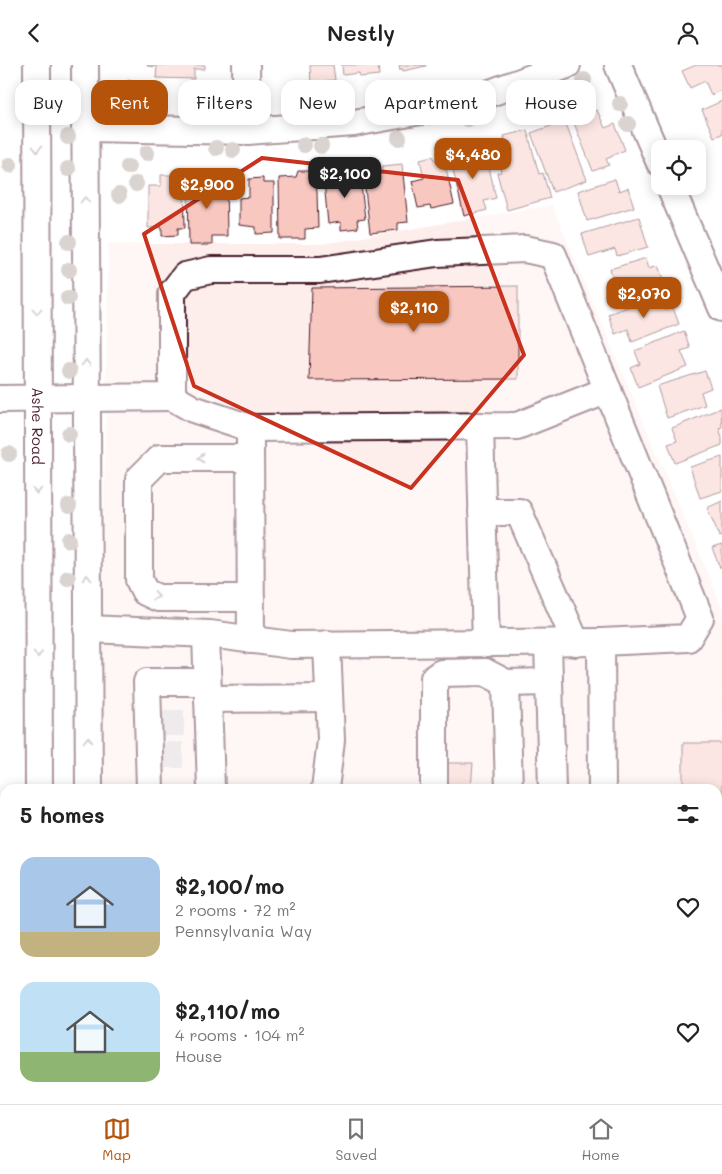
<!DOCTYPE html>
<html lang="en">
<head>
<meta charset="utf-8">
<style>
  body { margin:0; font-family:Mali,sans-serif; background:#f6f6f6; color:#222; height:100vh; display:flex; flex-direction:column; font-size:19px; white-space:nowrap }
  * { box-sizing:border-box; margin:0 }
  p { font-size:16px; color:#767676 }
  .icon { flex:none; width:28px; height:28px; fill:none; stroke:currentColor; stroke-width:2; stroke-linecap:round; stroke-linejoin:round }
  .map { position:relative; flex:1; overflow:hidden }
  .sheet { position:absolute; left:0px; top:719px; width:722px; height:321px; display:flex; flex-direction:column; background:#fff; border-radius:15px 15px 0 0; box-shadow:0 2px 12px #0003 }
  .sheet>* { flex:none }
  .hud { position:absolute; left:15px; top:15px; width:692px; height:45px; display:flex; gap:10px }
  .buttons { position:absolute; left:651px; top:75px; display:grid; gap:10px }
  .buttons a { display:grid; place-items:center; width:55px; height:55px; border-radius:10px; background:#fff; box-shadow:0 2px 12px #0003; font-size:25px }
  .price { position:absolute; translate:-50% -42px; padding:0 11px; border-radius:10px; background:#b45309; color:#fff; font-size:16px; line-height:32px; filter:drop-shadow(0 1px 2px #0008) }
  .price::after { content:''; position:absolute; left:50%; top:30px; width:15px; height:11px; margin-left:-8px; background:inherit; clip-path:polygon(0 0,100% 0,50% 100%) }
  .price.active { background:#222; color:#fff }
  ul { padding:0; list-style:none }
  li { display:flex; align-items:center; gap:15px; height:125px; padding:0 20px }
  li span { display:grid; place-items:center; flex:none; width:140px; height:100px; border-radius:15px; color:#555 }
  li>.icon { margin-inline-start:auto }
  span .icon { width:60px; height:60px; fill:#fffc; stroke-width:1 }
  li b { font-size:21px }
  h2 { display:flex; justify-content:space-between; align-items:center; height:60px; padding:0 20px; font-size:21px }
  .tag { padding:0 18px; border-radius:15px; background:#fff; box-shadow:0 2px 12px #0003; font-size:18px; line-height:45px }
  .tag.active { background:#b45309; color:#fff }
  header { display:flex; justify-content:space-between; align-items:center; height:65px; padding:0 20px; background:#fff; font-size:22px; font-weight:600 }
  .tabs { display:flex; justify-content:space-around; align-items:center; height:70px; border-top:1px solid #e0e0e0; background:#fff; font-size:14px; color:#767676 }
  .tabs a { display:grid; justify-items:center; gap:2px }
  .tabs .active { color:#b45309 }
  .map>svg:first-child { display:block }
  .built { fill:#fdeeec }
  .building { fill:#f7c7c0; stroke:#4a1f2b }
  .lines { fill:none; stroke-linecap:round; stroke-linejoin:round }
  .minor-tunnel { stroke:#dbd2d5; stroke-width:26; stroke-dasharray:26 13; stroke-linecap:butt }
  .minor-casing { stroke:#4a1f2b; stroke-width:30 }
  .major-casing { stroke:#4a1f2b; stroke-width:31 }
  .minor { stroke:#fff; stroke-width:26 }
  .major { stroke:#fddf80; stroke-width:28 }
  .tree { fill:#ae9f99 }
  .oneway { stroke:#ae9aa0 }
  .marked { fill:none; stroke:#c8321e; stroke-width:4; stroke-linejoin:round }
  .labels { text-anchor:middle; dominant-baseline:central; stroke-width:4; stroke-linejoin:round; paint-order:stroke }
  .street-label { font-size:15px; fill:#4a1f2b; stroke:#fff }
</style>
</head>
<body>
<header><svg class="icon" aria-label="back" viewBox="0 0 24 24"><path d="M15 5l-7 7 7 7"/></svg>Nestly<svg class="icon" aria-label="person" viewBox="0 0 24 24"><circle cx="12" cy="8" r="4"/><path d="M4 21q1-7 8-7t8 7"/></svg></header>
<div class="map">
<svg width="722" height="1039" viewBox="0 0 722 1039">
  <rect width="100%" height="100%" fill="#fff"/>
  <filter id="ink" filterUnits="userSpaceOnUse"><feTurbulence type="fractalNoise" baseFrequency=".02" numOctaves="2"/><feDisplacementMap in="SourceGraphic" scale="10" xChannelSelector="R" yChannelSelector="G"/><feConvolveMatrix kernelMatrix="1 2 1 2 8 2 1 2 1" color-interpolation-filters="sRGB"/></filter>
  <g filter="url(#ink)">
    <path class="built" d="M552 140 722 542V813H718V724H100L108 179H322Z"/>
    <path class="building" d="M147 0H205V4H194V14L156 13 157 2 147 1Z
      M310 0H333L335 15 326 16V19L311 20Z
      M342 0H378L379 10 360 12 359 8 343 10Z
      M399 0H426V1L403 6 402 3 400 5Z
      M696 0H722V25L711 30 705 16 690 23 682 6Z
      M722 36V69L714 72 702 45Z
      M597 45 605 63 615 59 625 85 613 90V91L606 94 609 100 593 106 572 53Z
      M565 56 587 115 553 127 531 68Z
      M527 65 539 109 543 108 550 133 507 145 497 108 501 107 495 86 507 83 504 71Z
      M484 80 496 133 484 136 487 145 464 151 450 92 466 88V87L475 84V82Z
      M433 91 436 96 444 94 454 139 431 144 430 141 418 143 412 116 424 113 420 94Z
      M402 99 408 157 398 158V165L370 168 363 106 382 104V101Z
      M359 103 365 154 357 155 358 163 341 165V157L328 159 324 117 336 116 335 106Z
      M298 106H315V122H316L317 127 318 163 305 164V174H280L279 113 296 112Z
      M161 110H184L185 163H178V170L162 171V162L148 163V121H161Z
      M207 112H226L227 171H212V180H189L188 116H207Z
      M262 113H263V118H274V168L256 169V162L239 160V133L249 132V114Z
      M615 114 619 126 628 123 634 142 587 156 578 126Z
      M639 152 648 182 617 191 615 184 589 192 582 169Z
      M646 193 649 203 658 200 665 221 619 235 610 204Z
      M518 221V314L309 315 312 223Z
      M660 230 665 245 673 243 679 259 632 277 628 264 615 269 608 249Z
      M684 266 690 283 681 286 688 302 638 322 631 303 640 299 635 286Z
      M705 306 711 323 701 327 705 340 667 353 657 321Z
      M721 343 722 362 719 363 722 372V380L675 398 668 379 677 376 672 363Z
      M722 392V426L700 433 690 402Z
      M722 436V471L720 472 707 443Z
      M722 480V502L720 503 712 483Z
      M683 678H722V741H718V724H683Z
      M440 698H473L471 724H440Z
      M718 989H722V1039H702V1035H718Z
      M239 1035H256L250 1039H241Z
      M403 1035H433V1039H403Z
      M472 1035H518V1039H500V1035Z
      M524 1035H549V1039H524Z
      M554 1035H585V1039H553Z
      M643 1035H669V1039H643Z"/>
    <g class="lines">
      <path class="minor-tunnel" d="M158 658H191
        M157 690H192"/>
      <g class="minor-casing">
        <g id="minor">
          <path id="s1" d="M37 0 39 724"/>
          <path d="M85 0 89 724"/>
          <path d="M246 0 247 66"/>
          <path d="M618 0 660 98"/>
          <path d="M85 63 247 66 354 58 460 39 567 0"/>
          <path d="M670 121 722 243"/>
          <path d="M172 332 193 344 250 363 517 361 608 325"/>
          <path d="M0 334 172 332V228L185 211 211 205H320L437 188 525 184 553 190 700 553 688 573 601 577 602 724"/>
          <path d="M480 361 486 579"/>
          <path d="M250 376 251 575"/>
          <path d="M250 393H160L139 414V515L145 527 158 533H251"/>
          <path d="M482 447H519L576 578"/>
          <path d="M87 564 210 569 291 580 601 577"/>
          <path d="M206 569 211 724"/>
          <path d="M548 578 552 724"/>
          <path d="M506 618 509 724"/>
          <path d="M208 634 329 633"/>
          <path d="M150 724 147 617H207"/>
          <path d="M325 724 331 675 327 579"/>
          <path d="M434 724V613L441 608 485 607 506 618 549 617"/>
        </g>
      </g>
      <g class="major-casing">
        <path id="major" d="M0 839H5
          M718 854H722
          M0 882H5
          M718 897H722
          M41 1039V1035
          M89 1039V1035"/>
      </g>
      <use href="#minor" class="minor"/>
      <use href="#major" class="major"/>
    </g>
    <g class="tree">
      <circle cx="584" cy="15" r="8"/>
      <circle cx="131" cy="22" r="8"/>
      <circle cx="553" cy="31" r="8"/>
      <circle cx="148" cy="36" r="8"/>
      <circle cx="69" cy="39" r="8"/>
      <circle cx="302" cy="39" r="8"/>
      <circle cx="620" cy="39" r="8"/>
      <circle cx="467" cy="54" r="8"/>
      <circle cx="628" cy="59" r="8"/>
      <circle cx="68" cy="72" r="8"/>
      <circle cx="399" cy="73" r="8"/>
      <circle cx="304" cy="80" r="8"/>
      <circle cx="321" cy="81" r="8"/>
      <circle cx="216" cy="83" r="8"/>
      <circle cx="233" cy="85" r="8"/>
      <circle cx="147" cy="88" r="8"/>
      <circle cx="10" cy="100" r="8"/>
      <circle cx="128" cy="102" r="8"/>
      <circle cx="68" cy="104" r="8"/>
      <circle cx="136" cy="119" r="8"/>
      <circle cx="119" cy="130" r="8"/>
      <circle cx="69" cy="177" r="8"/>
      <circle cx="69" cy="205" r="8"/>
      <circle cx="68" cy="233" r="8"/>
      <circle cx="69" cy="306" r="8"/>
      <circle cx="69" cy="369" r="8"/>
      <circle cx="9" cy="389" r="8"/>
      <circle cx="69" cy="441" r="8"/>
      <circle cx="69" cy="475" r="8"/>
      <circle cx="68" cy="513" r="8"/>
    </g>
    <defs><path id="oneway-chevron" d="M-2-3.5L2.5 0L-2 3.5" fill="none" stroke-width="1.6" stroke-linecap="round" stroke-linejoin="round" transform="scale(1.25)"/></defs>
    <g class="oneway">
      <use href="#oneway-chevron" transform="translate(37 84) rotate(90)"/>
      <use href="#oneway-chevron" transform="translate(85 135) rotate(-90)"/>
      <use href="#oneway-chevron" transform="translate(37 246) rotate(90)"/>
      <use href="#oneway-chevron" transform="translate(86 298) rotate(-90)"/>
      <use href="#oneway-chevron" transform="translate(201 393) rotate(180)"/>
      <use href="#oneway-chevron" transform="translate(37 426) rotate(90)"/>
      <use href="#oneway-chevron" transform="translate(87 513) rotate(-90)"/>
      <use href="#oneway-chevron" transform="translate(156 531) rotate(16)"/>
      <use href="#oneway-chevron" transform="translate(38 589) rotate(90)"/>
      <use href="#oneway-chevron" transform="translate(88 675) rotate(-90)"/>
    </g>
  </g>
  <path d="M0 0H722V1039H0ZM262 93 458 115 524 290 411 423 194 321 144 169Z" fill="#fff" fill-opacity=".55" fill-rule="evenodd"/>
  <path class="marked" d="M262 93 458 115 524 290 411 423 194 321 144 169Z"/>
  <g class="labels">
    <g class="street-label">
      <text stroke="none"><textPath href="#s1" startOffset="361">Ashe Road</textPath></text>
    </g>
  </g>
</svg>
<div class="buttons">
<a><svg class="icon" aria-label="locate" viewBox="0 0 24 24"><circle cx="12" cy="12" r="6"/><path d="M12 2v4M12 18v4M2 12h4M18 12h4"/></svg></a>
</div>
<b class="price" style="left:473px;top:115px">$4,480</b>
<b class="price active" style="left:345px;top:134px">$2,100</b>
<b class="price" style="left:207px;top:145px">$2,900</b>
<b class="price" style="left:644px;top:254px">$2,070</b>
<b class="price" style="left:414px;top:268px">$2,110</b>
<div class="hud">
<a class="tag">Buy</a>
<a class="tag active">Rent</a>
<a class="tag">Filters</a>
<a class="tag">New</a>
<a class="tag">Apartment</a>
<a class="tag">House</a>
</div>
<section class="sheet">
<h2>5 homes<svg class="icon" aria-label="filters" viewBox="0 0 24 24"><path d="M4 7h16M4 17h16"/><circle cx="9" cy="7" r="2"/><circle cx="15" cy="17" r="2"/></svg></h2>
<ul>
<li><span style="background:linear-gradient(#a9c7e8 75%,#c2b280 0)"><svg class="icon" aria-label="home" viewBox="0 0 24 24"><path d="M3 11l9-7 9 7M6 9v11h12V9"/></svg></span><div><b>$2,100/mo</b><p>2 rooms · 72 m²</p><p>Pennsylvania Way</p></div><svg class="icon" aria-label="heart" viewBox="0 0 24 24"><path d="M12 20l-8-8c-3-5 5-10 8-4 3-6 11-1 8 4z"/></svg></li>
<li><span style="background:linear-gradient(#bfe0f5 70%,#8fb573 0)"><svg class="icon" aria-label="home" viewBox="0 0 24 24"><path d="M3 11l9-7 9 7M6 9v11h12V9"/></svg></span><div><b>$2,110/mo</b><p>4 rooms · 104 m²</p><p>House</p></div><svg class="icon" aria-label="heart" viewBox="0 0 24 24"><path d="M12 20l-8-8c-3-5 5-10 8-4 3-6 11-1 8 4z"/></svg></li>
</ul>
</section>
</div>
<nav class="tabs">
<a class="active"><svg class="icon" aria-label="map" viewBox="0 0 24 24"><path d="M3 6l6-2 6 2 6-2v14l-6 2-6-2-6 2zM9 4v14M15 6v14"/></svg>Map</a>
<a><svg class="icon" aria-label="saved" viewBox="0 0 24 24"><path d="M7 4h10v16l-5-4-5 4z"/></svg>Saved</a>
<a><svg class="icon" aria-label="home" viewBox="0 0 24 24"><path d="M3 11l9-7 9 7M6 9v11h12V9"/></svg>Home</a>
</nav>
</body>
</html>
